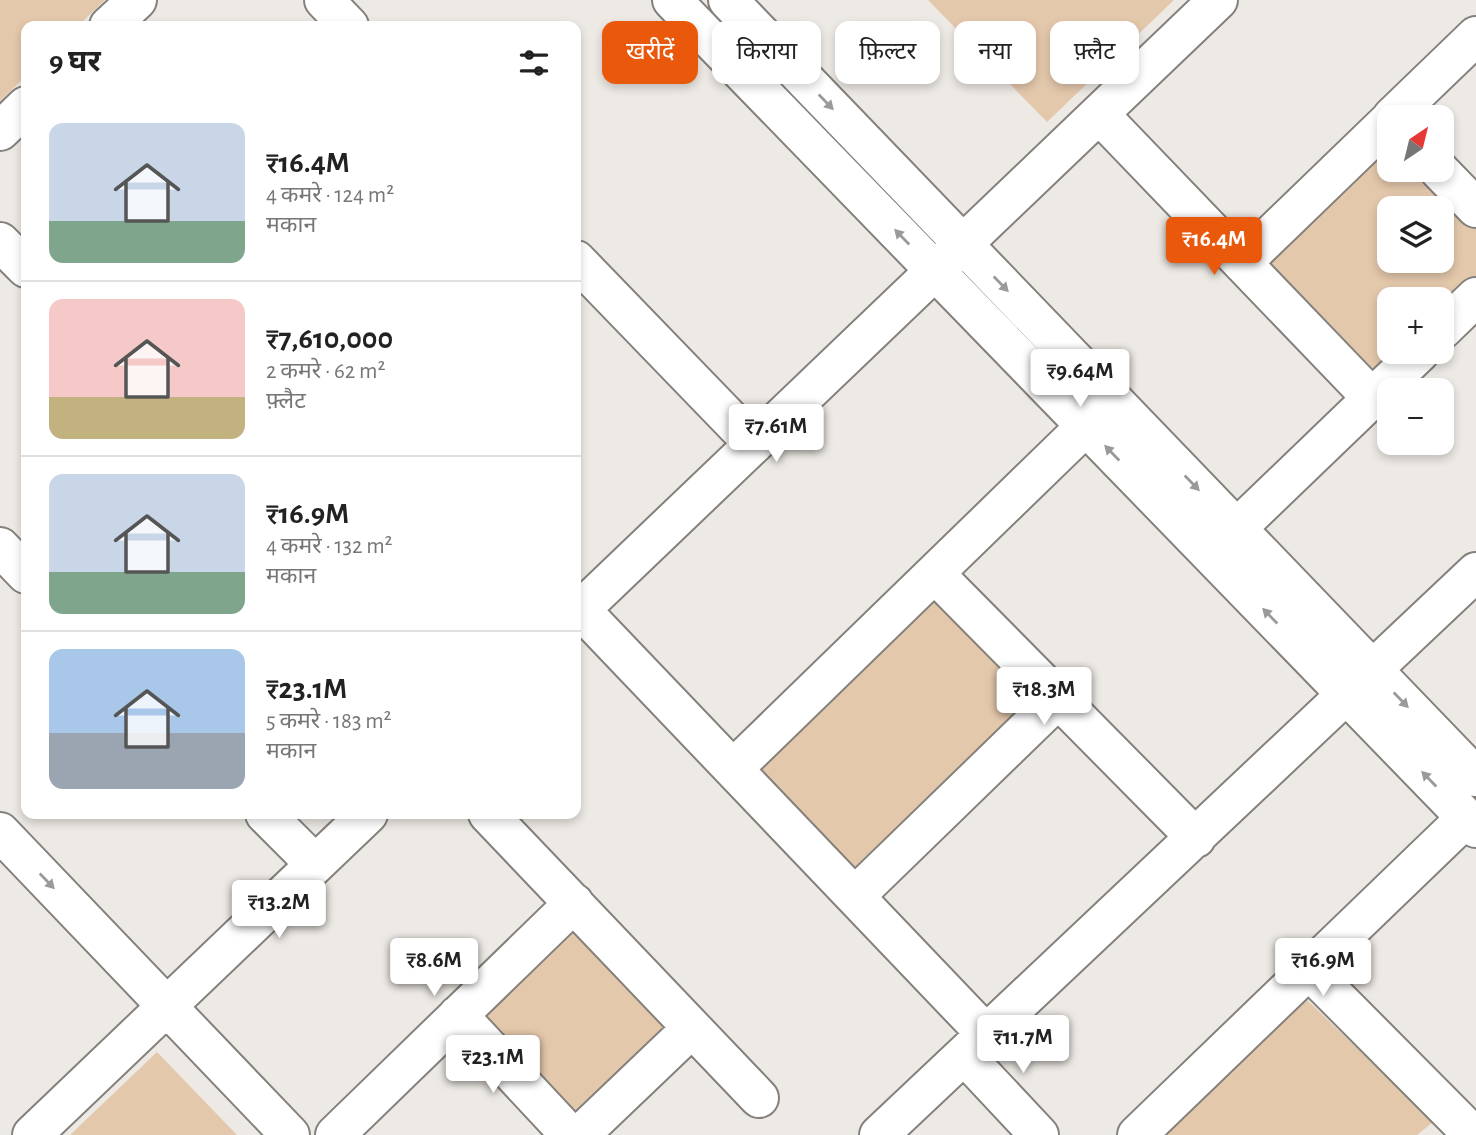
<!DOCTYPE html>
<html lang="hi">
<head>
<meta charset="utf-8">
<style>
  body { margin:0; font-family:"Alegreya Sans","Noto Sans Devanagari",sans-serif; background:#f6f6f6; color:#222; height:100vh; display:flex; flex-direction:column; font-size:26px; white-space:nowrap }
  * { box-sizing:border-box; margin:0 }
  p { font-size:23px; color:#767676 }
  .icon { flex:none; width:38px; height:38px; fill:none; stroke:currentColor; stroke-width:2; stroke-linecap:round; stroke-linejoin:round }
  .map { position:relative; flex:1; overflow:hidden }
  .panel { position:absolute; left:21px; top:21px; width:560px; height:798px; display:flex; flex-direction:column; background:#fff; border-radius:14px; box-shadow:0 4px 10px #0003 }
  .panel>* { flex:none }
  .guide { position:absolute; left:602px; top:21px; width:665px; height:63px; display:flex; gap:14px }
  .needle { width:46px; rotate:35deg }
  .controls { position:absolute; left:1377px; top:105px; display:grid; gap:14px }
  .controls a { display:grid; place-items:center; width:77px; height:77px; border-radius:14px; background:#fff; box-shadow:0 4px 10px #0003; font-size:35px }
  .price { position:absolute; translate:-50% -60px; padding:0 16px; border-radius:7px; background:#fff; color:#222; font-size:23px; line-height:46px; filter:drop-shadow(0 2px 4px #0008) }
  .price::after { content:''; position:absolute; left:50%; top:42px; width:21px; height:16px; margin-left:-10px; background:inherit; clip-path:polygon(0 0,100% 0,50% 100%) }
  .price.current { background:#ea580c; color:#fff }
  ul { padding:0; list-style:none }
  li { display:flex; align-items:center; gap:21px; height:175px; padding:0 28px }
  li+li { border-top:2px solid #e0e0e0 }
  li span { display:grid; place-items:center; flex:none; width:196px; height:140px; border-radius:14px; color:#555 }
  li>.icon { margin-inline-start:auto }
  span .icon { width:84px; height:84px; fill:#fffc; stroke-width:1 }
  li b { font-size:30px }
  h2 { display:flex; justify-content:space-between; align-items:center; height:84px; padding:0 28px; font-size:30px }
  .tag { padding:0 24px; border-radius:14px; background:#fff; box-shadow:0 4px 10px #0003; font-size:24px; line-height:63px }
  .tag.current { background:#ea580c; color:#fff }
  .map>svg:first-child { display:block }
  .green { fill:#e4c8ac; fill-rule:evenodd }
  .lines { fill:none; stroke-linecap:round; stroke-linejoin:round }
  .minor-casing { stroke:#84807c; stroke-width:42 }
  .minor { stroke:#fff; stroke-width:38 }
  .oneway { fill:#9a9a99 }
</style>
</head>
<body>
<div class="map">
<svg width="1476" height="1135" viewBox="0 0 1476 1135">
  <rect width="100%" height="100%" fill="#ede9e4"/>
  <path class="green" d="M0 0H105L78 26H26V76L0 101Z
    M928 0H1174L1047 122Z
    M1389 147 1390 170H1418L1476 229V276L1442 309V299H1390V352H1397L1376 372 1270 262ZM1390 208H1442V261H1390Z
    M938 596 1034 695 850 872 753 772Z
    M578 925 674 1026 577 1118 481 1017Z
    M1301 994 1433 1122 1417 1135H1158Z
    M157 1052 237 1135H70Z"/>
  <g class="lines">
    <g class="minor-casing">
      <path id="minor" d="M324 0 349 26
        M672 0 1476 828
        M728 0 1476 777
        M109 26 137 0
        M1099 114 1372 398
        M1392 117 1476 36
        M0 131 26 106
        M1439 170 1476 208
        M0 242 26 268
        M576 260 754 444
        M1242 263 1390 120
        M1442 330 1476 297
        M1236 529 1420 352
        M0 547 26 574
        M935 574 1196 838
        M581 610 986 1034
        M576 614 1218 0
        M733 769 1086 426
        M265 814 315 864
        M488 814 759 1098
        M0 832 290 1135
        M855 896 1058 699
        M1309 970 1473 1135
        M458 1015 570 1135
        M964 1055 1039 1135
        M32 1135 368 814
        M335 1135 574 903
        M580 1135 692 1028
        M879 1135 1476 572
        M1137 1135 1466 818"/>
    </g>
    <use href="#minor" class="minor"/>
  </g>
  <defs><path id="oneway-solid" d="M-6-.8H1V-3.2L6.5 0L1 3.2V.8H-6Z" transform="scale(1.75)"/></defs>
  <g class="oneway">
    <use href="#oneway-solid" transform="translate(826 102) rotate(46)"/>
    <use href="#oneway-solid" transform="translate(902 237) rotate(-134)"/>
    <use href="#oneway-solid" transform="translate(1001 284) rotate(46)"/>
    <use href="#oneway-solid" transform="translate(1112 453) rotate(-134)"/>
    <use href="#oneway-solid" transform="translate(1192 483) rotate(46)"/>
    <use href="#oneway-solid" transform="translate(1270 616) rotate(-134)"/>
    <use href="#oneway-solid" transform="translate(1401 700) rotate(46)"/>
    <use href="#oneway-solid" transform="translate(1429 779) rotate(-134)"/>
    <use href="#oneway-solid" transform="translate(47 881) rotate(46)"/>
  </g>
</svg>
<div class="controls">
<a><svg class="needle" viewBox="-14 -14 28 28"><path d="M0-13l5 13h-10z" fill="#e53935"/><path d="M0 13l5-13h-10z" fill="#767676"/></svg></a>
<a><svg class="icon" aria-label="layers" viewBox="0 0 24 24"><path d="M12 4l9 5-9 5-9-5zM3 14l9 5 9-5"/></svg></a>
<a>+</a>
<a>−</a>
</div>
<b class="price current" style="left:1214px;top:277px">₹16.4M</b>
<b class="price" style="left:1080px;top:409px">₹9.64M</b>
<b class="price" style="left:776px;top:464px">₹7.61M</b>
<b class="price" style="left:1044px;top:727px">₹18.3M</b>
<b class="price" style="left:279px;top:940px">₹13.2M</b>
<b class="price" style="left:434px;top:998px">₹8.6M</b>
<b class="price" style="left:1323px;top:998px">₹16.9M</b>
<b class="price" style="left:1023px;top:1075px">₹11.7M</b>
<b class="price" style="left:493px;top:1095px">₹23.1M</b>
<div class="guide">
<a class="tag current">खरीदें</a>
<a class="tag">किराया</a>
<a class="tag">फ़िल्टर</a>
<a class="tag">नया</a>
<a class="tag">फ़्लैट</a>
</div>
<section class="panel">
<h2>9 घर<svg class="icon" aria-label="filters" viewBox="0 0 24 24"><path d="M4 7h16M4 17h16"/><circle cx="9" cy="7" r="2"/><circle cx="15" cy="17" r="2"/></svg></h2>
<ul>
<li><span style="background:linear-gradient(#c9d6e8 70%,#7fa58c 0)"><svg class="icon" aria-label="home" viewBox="0 0 24 24"><path d="M3 11l9-7 9 7M6 9v11h12V9"/></svg></span><div><b>₹16.4M</b><p>4 कमरे · 124 m²</p><p>मकान</p></div></li>
<li><span style="background:linear-gradient(#f6c9c9 70%,#c2b280 0)"><svg class="icon" aria-label="home" viewBox="0 0 24 24"><path d="M3 11l9-7 9 7M6 9v11h12V9"/></svg></span><div><b>₹7,610,000</b><p>2 कमरे · 62 m²</p><p>फ़्लैट</p></div></li>
<li><span style="background:linear-gradient(#c9d6e8 70%,#7fa58c 0)"><svg class="icon" aria-label="home" viewBox="0 0 24 24"><path d="M3 11l9-7 9 7M6 9v11h12V9"/></svg></span><div><b>₹16.9M</b><p>4 कमरे · 132 m²</p><p>मकान</p></div></li>
<li><span style="background:linear-gradient(#a9c7e8 60%,#9aa5b1 0)"><svg class="icon" aria-label="home" viewBox="0 0 24 24"><path d="M3 11l9-7 9 7M6 9v11h12V9"/></svg></span><div><b>₹23.1M</b><p>5 कमरे · 183 m²</p><p>मकान</p></div></li>
</ul>
</section>
</div>
</body>
</html>
